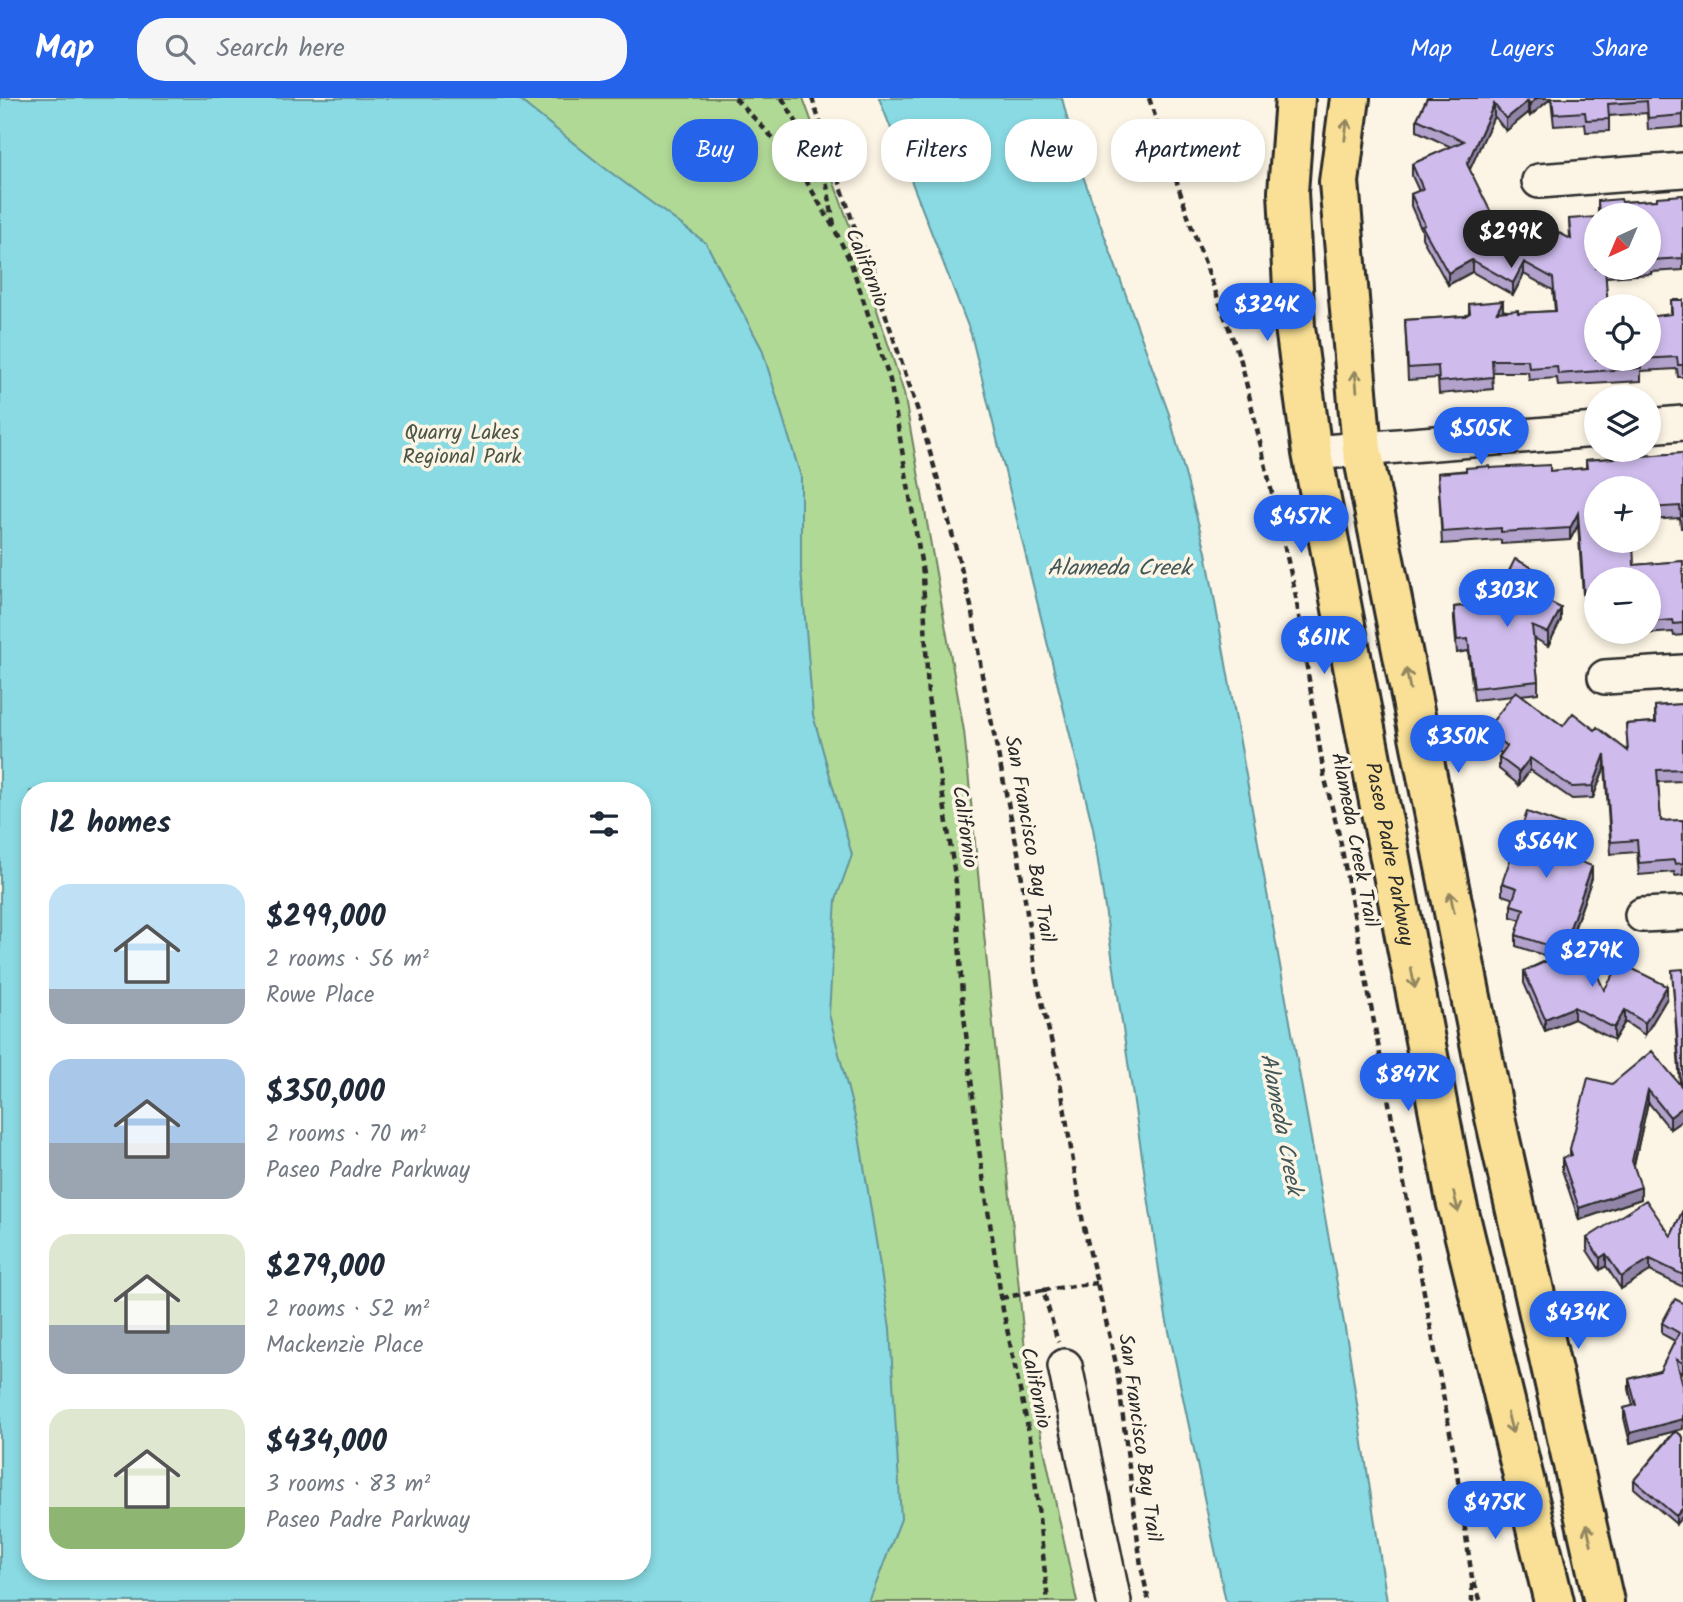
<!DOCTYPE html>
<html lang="en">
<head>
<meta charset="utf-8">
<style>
  body { margin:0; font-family:Kalam,sans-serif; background:#f6f6f7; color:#1f2937; height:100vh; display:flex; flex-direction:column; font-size:26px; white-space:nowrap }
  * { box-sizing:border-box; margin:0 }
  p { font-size:23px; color:#747a83 }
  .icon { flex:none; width:38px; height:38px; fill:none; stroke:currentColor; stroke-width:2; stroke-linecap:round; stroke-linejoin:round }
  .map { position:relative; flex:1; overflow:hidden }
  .drawer { position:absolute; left:21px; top:684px; width:630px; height:798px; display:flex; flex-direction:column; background:#fff; border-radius:28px; box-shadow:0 4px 10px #0003 }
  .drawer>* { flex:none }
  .hud { position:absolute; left:672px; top:21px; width:665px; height:63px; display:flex; gap:14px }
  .needle { width:46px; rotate:224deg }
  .tools { position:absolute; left:1584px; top:105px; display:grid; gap:14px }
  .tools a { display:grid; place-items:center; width:77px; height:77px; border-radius:50%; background:#fff; box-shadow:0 4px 10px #0003; font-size:35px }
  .price { position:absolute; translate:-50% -60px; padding:0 16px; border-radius:24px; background:#2563eb; color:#fff; font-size:23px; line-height:46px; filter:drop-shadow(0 2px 4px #0008) }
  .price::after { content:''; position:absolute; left:50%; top:42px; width:21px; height:16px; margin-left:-10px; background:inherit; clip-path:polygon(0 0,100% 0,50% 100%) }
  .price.on { background:#222; color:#fff }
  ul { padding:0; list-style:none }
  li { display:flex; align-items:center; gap:21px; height:175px; padding:0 28px }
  li span { display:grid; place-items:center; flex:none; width:196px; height:140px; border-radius:21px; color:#555 }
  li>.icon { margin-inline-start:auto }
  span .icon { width:84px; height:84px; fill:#fffc; stroke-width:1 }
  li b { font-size:30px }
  h2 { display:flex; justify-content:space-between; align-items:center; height:84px; padding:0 28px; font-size:30px }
  .pill { padding:0 24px; border-radius:28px; background:#fff; box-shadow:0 4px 10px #0003; font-size:24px; line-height:63px }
  .pill.on { background:#2563eb; color:#fff }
  header { display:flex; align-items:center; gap:42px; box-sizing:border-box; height:98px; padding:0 35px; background:#2563eb; color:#fff }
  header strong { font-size:33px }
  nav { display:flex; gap:38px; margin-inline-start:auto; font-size:24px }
  .search { width:490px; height:63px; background:#f6f6f7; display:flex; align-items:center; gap:18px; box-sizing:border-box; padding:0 24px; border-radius:28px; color:#747a83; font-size:26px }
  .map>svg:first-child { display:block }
  .green { fill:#b1d996; stroke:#6e8260; stroke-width:2; fill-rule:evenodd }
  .water { fill:#89dae3; stroke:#639499; stroke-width:2; fill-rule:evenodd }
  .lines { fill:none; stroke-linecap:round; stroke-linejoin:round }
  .minor-casing { stroke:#2b2b2b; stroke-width:38 }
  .major-casing { stroke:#2b2b2b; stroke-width:44 }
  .path { stroke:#2b2b2b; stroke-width:4.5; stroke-dasharray:7 5; stroke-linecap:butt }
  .minor { stroke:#fcf5e5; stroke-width:33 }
  .major { stroke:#f9e096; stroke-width:38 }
  .wall { fill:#b2a2cc; stroke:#2b2b2b; stroke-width:2 }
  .shaded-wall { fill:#9184a6; stroke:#2b2b2b; stroke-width:2 }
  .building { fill:#cfbced; stroke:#2b2b2b; stroke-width:2 }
  .oneway { stroke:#928660 }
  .labels { text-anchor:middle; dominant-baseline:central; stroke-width:7; stroke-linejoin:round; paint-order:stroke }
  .street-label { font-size:21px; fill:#2b2b2b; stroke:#fcf5e5 }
  .park-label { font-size:21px; fill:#4c5646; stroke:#fcf5e5 }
  .water-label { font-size:23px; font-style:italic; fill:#425759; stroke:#fcf5e5 }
</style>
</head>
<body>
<header>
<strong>Map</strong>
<div class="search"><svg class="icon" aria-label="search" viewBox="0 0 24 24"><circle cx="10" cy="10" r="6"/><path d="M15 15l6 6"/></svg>Search here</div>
<nav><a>Map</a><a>Layers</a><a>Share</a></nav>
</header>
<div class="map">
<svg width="1683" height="1504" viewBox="0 0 1683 1504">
  <rect width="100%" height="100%" fill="#fcf5e5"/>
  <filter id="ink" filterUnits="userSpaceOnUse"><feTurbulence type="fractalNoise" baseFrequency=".0143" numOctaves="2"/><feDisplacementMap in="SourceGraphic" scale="14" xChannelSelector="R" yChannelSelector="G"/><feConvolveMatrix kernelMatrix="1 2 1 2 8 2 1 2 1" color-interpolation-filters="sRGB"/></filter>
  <g filter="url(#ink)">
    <path class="green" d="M0 0H803L849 126 904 295 964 633 1027 1272 1077 1504H0ZM30 693H642V1474H30Z"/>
    <path class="water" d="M0 0H517L606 71 706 145 762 251 801 379V471L813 617 852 757 836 801 829 916 858 1031 890 1230 901 1421 869 1504H0ZM30 693H642V1474H30Z
      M879 0H1062L1079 67 1169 316 1206 454 1349 1253 1387 1504H1226L1166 1219 1093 730 971 236Z"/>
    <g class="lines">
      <g class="minor-casing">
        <path id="minor" d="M1539 83 1683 72
          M1648 328 1683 325
          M1312 355 1596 332
          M1605 579 1683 574
          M1642 817 1683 815
          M1065 1268 1114 1504"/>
      </g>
      <g class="major-casing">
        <g id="major">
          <path id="s1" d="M1295 0 1288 94 1295 229 1312 355 1455 1098 1554 1504"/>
          <path d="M1350 0 1339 84 1362 351 1494 1015 1604 1504"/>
        </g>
      </g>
      <path class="path" d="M735 0 794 62 835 132 851 165 890 282 923 475 928 599 956 785 962 899 978 1045 1003 1212 1031 1344 1048 1504
        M782 0 812 50 826 82 834 127
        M812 0 858 140 873 168 880 200 918 313 938 382 971 508 982 577 1018 754 1037 883 1058 971 1083 1125 1117 1270 1141 1468 1149 1504
        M1149 0 1192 130 1241 263 1295 493 1324 677 1340 741 1455 1361 1472 1480V1504
        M1043 1192 1097 1185
        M1001 1200 1043 1192 1058 1244
        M1474 1484 1481 1504"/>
      <use href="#minor" class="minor"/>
      <use href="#major" class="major"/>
    </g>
    <path class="wall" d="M1427 0H1549V2L1530 18 1528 15 1506 33 1494 18 1469 72 1504 141 1542 130 1570 141 1569 121 1596 170H1648V117H1598V103L1622 104 1657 102 1683 97V172L1651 174V176L1606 179 1596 261 1671 216V202H1683V279H1678L1677 271 1641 273V283L1558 288 1557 280 1529 282 1528 274H1492L1493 291 1439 296 1438 280 1408 282 1405 222 1465 218 1469 216V206L1518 215 1555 213 1553 192 1524 176 1513 197 1472 174 1448 187 1422 140V133L1411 108V96L1419 93 1412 78V66L1451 49 1417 33V21Z
      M1551 0H1683V29L1648 32 1647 15 1609 18V33L1586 34 1585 26 1554 28Z
      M1683 355V430H1681L1680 420 1648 422V390H1596L1634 467 1683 463V537L1674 538 1673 534 1645 536V534H1648V481H1596V509L1584 510 1578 427 1570 442 1501 446V442L1442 446 1438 375 1490 370 1550 373 1586 370V362Z
      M1547 490 1542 500 1561 522 1548 548 1534 540 1538 583V595L1521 597 1563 628 1595 632 1628 653 1626 626 1655 624V608L1683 606V683L1658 684 1661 723 1683 722V777L1675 778 1674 774 1639 777 1637 754 1611 756 1605 668 1593 700 1572 701 1530 672 1519 687 1499 671V659L1501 655 1486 644V632L1513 598 1474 602 1468 553 1457 555 1454 521V509L1493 505Z
      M1578 744 1571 761 1592 780 1566 855 1604 892 1667 900 1645 937 1625 924 1614 942 1574 921 1545 933 1524 885V873L1552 860 1516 848V837L1521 822 1511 819V807L1514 801 1502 797V785Z
      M1672 872 1683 1022 1670 1031 1648 1004 1634 1067 1641 1101 1579 1122 1562 1072V1060L1570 1058V1051L1612 986 1680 987Z
      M1683 1112V1189L1650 1173 1621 1191 1606 1168 1600 1172 1587 1152V1140L1671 1138Z
      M1683 1205V1275L1679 1273 1676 1333 1683 1339 1676 1426 1634 1390V1382L1675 1333 1630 1345 1624 1320V1310L1633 1308 1629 1291V1281L1660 1273 1675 1243 1662 1236V1225Z"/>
    <path class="shaded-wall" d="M1537 0H1549V2L1530 18V6Z
      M1528 3V15L1506 33V21Z
      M1494 6V18L1467 78V66Z
      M1472 162V174L1448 187V175Z
      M1524 164V176L1513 197V185Z
      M1503 203V215L1497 214Z
      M1578 415V427L1570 442V430Z
      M1547 477V490L1537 510V498Z
      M1561 510V522L1548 548V535Z
      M1605 656V668L1593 700V688Z
      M1530 660V672L1519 687V674Z
      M1578 732V744L1568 771V759Z
      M1592 768V780L1562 864V852Z
      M1667 888V900L1645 937V925Z
      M1574 909V921L1545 933V921Z
      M1625 912V924L1614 942V930Z
      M1648 992V1004L1632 1075V1063Z
      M1683 1009V1022L1670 1031V1019Z
      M1641 1089V1101L1579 1122V1110Z
      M1606 1156V1168L1600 1172V1160Z
      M1650 1161V1173L1621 1191V1179Z
      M1683 1321V1331L1630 1345V1335Z
      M1683 1410V1418L1676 1426V1418Z"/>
    <path class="building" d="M1427 0H1537L1530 6 1528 3 1506 21 1494 6 1467 66 1504 141 1517 116 1542 130 1543 127 1571 141 1569 121 1596 119V170H1605L1608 208H1596V261H1648V219L1672 216 1671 202H1683V267H1678L1677 259 1640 261 1641 270 1558 276 1557 268 1529 270 1528 262H1492L1493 279 1439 284 1438 268 1408 270 1405 222 1465 218 1470 215 1469 206 1503 203 1497 214 1518 212V215L1556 213 1553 180 1524 164 1513 185 1472 162 1448 175 1422 128 1425 127 1411 96 1423 91 1412 66 1464 43 1417 21Z
      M1552 0H1683V17L1648 20 1647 3 1608 6 1609 21 1586 22 1585 14 1554 16Z
      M1683 97V160L1651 162V164H1648V117H1599L1598 103 1621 101 1622 104 1657 102V99Z
      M1683 355V418H1681L1680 408 1648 410V390H1596V443H1633L1634 467 1683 463V525L1674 526 1673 522 1648 524V481H1596V497L1584 498 1578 415 1570 430 1501 434V430L1442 434 1438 375 1466 373V370L1490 368V370L1550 367V373L1587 370 1586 362Z
      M1515 461 1547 477 1537 498 1561 510 1548 535 1532 528 1538 583 1474 590 1468 541 1457 542 1454 509 1493 505Z
      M1516 593 1563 628 1573 615 1595 632 1597 629 1628 653 1626 626 1656 624 1655 608 1683 606V671L1657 672 1661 723 1683 722V765L1675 766 1674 762 1639 765 1637 742 1611 744 1605 656 1593 688 1572 689 1530 660 1519 674 1499 659 1507 648 1486 632Z
      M1527 714 1578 732 1568 759 1592 768 1562 852 1516 837 1524 811 1511 807 1517 790 1502 785Z
      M1584 847 1604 892 1621 865 1667 888 1645 925 1625 912 1614 930 1574 909 1545 921 1524 873Z
      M1683 871V1009L1670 1019 1648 992 1632 1063 1641 1089 1579 1110 1562 1060 1572 1057 1570 1051 1588 980 1612 986 1652 953 1681 988 1672 872Z
      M1646 1102 1671 1138 1683 1112V1177L1650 1161 1621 1179 1606 1156 1600 1160 1587 1140Z
      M1675 1201 1683 1205V1265L1676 1261 1683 1287V1321L1630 1335 1624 1310 1636 1307 1629 1281 1660 1273 1679 1235 1662 1225Z
      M1676 1333 1683 1339V1410L1676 1418 1634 1382Z"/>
    <defs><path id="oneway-shaft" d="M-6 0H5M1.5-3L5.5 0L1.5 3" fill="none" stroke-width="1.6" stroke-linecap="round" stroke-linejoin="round" transform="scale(1.75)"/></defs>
    <g class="oneway">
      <use href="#oneway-shaft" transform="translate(1346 32) rotate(-83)"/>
      <use href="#oneway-shaft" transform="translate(1356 283) rotate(-95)"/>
      <use href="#oneway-shaft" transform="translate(1408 581) rotate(-101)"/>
      <use href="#oneway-shaft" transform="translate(1452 804) rotate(-101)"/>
      <use href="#oneway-shaft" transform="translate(1413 880) rotate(79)"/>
      <use href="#oneway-shaft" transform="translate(1456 1104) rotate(77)"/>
      <use href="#oneway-shaft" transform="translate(1510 1325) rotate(76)"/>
      <use href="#oneway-shaft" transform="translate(1589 1437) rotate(-103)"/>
    </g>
  </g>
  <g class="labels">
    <g class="street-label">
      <text transform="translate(866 170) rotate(68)">Californio</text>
      <text transform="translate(964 729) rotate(82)">Californio</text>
      <text transform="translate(1029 741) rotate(80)">San Francisco Bay Trail</text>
      <text transform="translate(1354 742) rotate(79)">Alameda Creek Trail</text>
      <text stroke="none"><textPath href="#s1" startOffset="765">Paseo Padre Parkway</textPath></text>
      <text transform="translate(1035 1290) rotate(78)">Californio</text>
      <text transform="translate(1139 1340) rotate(82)">San Francisco Bay Trail</text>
    </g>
    <g class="park-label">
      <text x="462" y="335">Quarry Lakes<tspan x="462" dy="24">Regional Park</tspan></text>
    </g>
    <g class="water-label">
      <text x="1119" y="471">Alameda Creek</text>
      <text transform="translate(1280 1026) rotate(79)">Alameda Creek</text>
    </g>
  </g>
</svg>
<div class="tools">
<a><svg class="needle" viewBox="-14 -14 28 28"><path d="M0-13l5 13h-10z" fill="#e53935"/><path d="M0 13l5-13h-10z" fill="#747a83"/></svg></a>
<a><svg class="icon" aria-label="locate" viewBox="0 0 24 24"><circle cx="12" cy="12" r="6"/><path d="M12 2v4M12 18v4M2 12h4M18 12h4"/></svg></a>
<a><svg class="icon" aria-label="layers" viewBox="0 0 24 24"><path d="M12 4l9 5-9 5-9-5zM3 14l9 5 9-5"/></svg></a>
<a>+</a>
<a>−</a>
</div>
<b class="price on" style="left:1511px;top:172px">$299K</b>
<b class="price" style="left:1267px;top:245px">$324K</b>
<b class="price" style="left:1481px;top:369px">$505K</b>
<b class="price" style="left:1301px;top:457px">$457K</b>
<b class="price" style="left:1507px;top:531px">$303K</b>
<b class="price" style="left:1324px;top:578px">$611K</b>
<b class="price" style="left:1458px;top:677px">$350K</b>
<b class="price" style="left:1546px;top:782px">$564K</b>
<b class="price" style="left:1592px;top:891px">$279K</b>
<b class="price" style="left:1408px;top:1015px">$847K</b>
<b class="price" style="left:1578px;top:1253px">$434K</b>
<b class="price" style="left:1495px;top:1443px">$475K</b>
<div class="hud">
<a class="pill on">Buy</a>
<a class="pill">Rent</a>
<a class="pill">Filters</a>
<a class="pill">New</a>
<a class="pill">Apartment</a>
</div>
<section class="drawer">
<h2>12 homes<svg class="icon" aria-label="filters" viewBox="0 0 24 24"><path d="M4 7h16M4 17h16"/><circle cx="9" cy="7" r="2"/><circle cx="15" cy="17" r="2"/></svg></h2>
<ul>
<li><span style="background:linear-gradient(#bfe0f5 75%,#9aa5b1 0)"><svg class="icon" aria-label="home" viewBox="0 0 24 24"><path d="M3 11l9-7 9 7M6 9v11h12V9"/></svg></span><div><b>$299,000</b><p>2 rooms · 56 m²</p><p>Rowe Place</p></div></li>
<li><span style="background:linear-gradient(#a9c7e8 60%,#9aa5b1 0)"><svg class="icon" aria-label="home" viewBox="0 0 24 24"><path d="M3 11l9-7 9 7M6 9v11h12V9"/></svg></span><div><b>$350,000</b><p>2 rooms · 70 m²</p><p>Paseo Padre Parkway</p></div></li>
<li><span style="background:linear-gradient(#dfe7d0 65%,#9aa5b1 0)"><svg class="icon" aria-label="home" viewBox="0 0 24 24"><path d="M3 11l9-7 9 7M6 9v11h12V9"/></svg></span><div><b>$279,000</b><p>2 rooms · 52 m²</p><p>Mackenzie Place</p></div></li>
<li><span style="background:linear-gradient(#dfe7d0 70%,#8fb573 0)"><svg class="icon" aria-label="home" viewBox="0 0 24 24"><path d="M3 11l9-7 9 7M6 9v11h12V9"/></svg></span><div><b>$434,000</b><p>3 rooms · 83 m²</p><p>Paseo Padre Parkway</p></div></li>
</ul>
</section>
</div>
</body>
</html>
